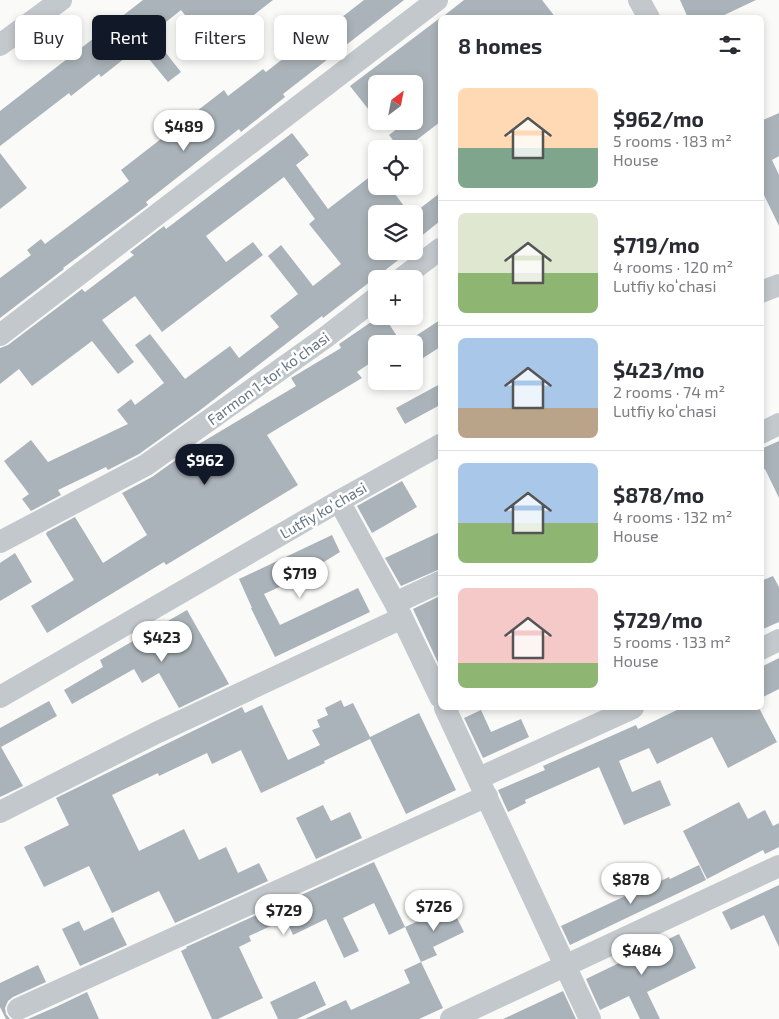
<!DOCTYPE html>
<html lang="en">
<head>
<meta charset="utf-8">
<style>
  body { margin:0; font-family:"Exo 2",sans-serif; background:#f2f2f3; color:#2b2b33; height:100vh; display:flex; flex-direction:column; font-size:19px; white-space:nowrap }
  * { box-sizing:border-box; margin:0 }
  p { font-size:16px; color:#7c7c81 }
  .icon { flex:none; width:28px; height:28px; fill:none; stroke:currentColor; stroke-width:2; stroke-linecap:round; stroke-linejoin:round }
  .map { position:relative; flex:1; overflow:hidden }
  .panel { position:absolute; left:438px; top:15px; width:326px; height:695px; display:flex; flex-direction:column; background:#fff; border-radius:8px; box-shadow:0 2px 8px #0003 }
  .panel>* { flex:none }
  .hud { position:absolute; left:15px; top:15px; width:348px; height:45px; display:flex; gap:10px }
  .needle { width:32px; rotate:32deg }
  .controls { position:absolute; left:368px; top:75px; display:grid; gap:10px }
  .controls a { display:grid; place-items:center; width:55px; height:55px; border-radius:8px; background:#fff; box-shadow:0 2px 8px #0003; font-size:25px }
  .price { position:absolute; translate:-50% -42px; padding:0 11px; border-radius:18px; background:#fff; color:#222; font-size:16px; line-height:32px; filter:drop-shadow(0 1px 2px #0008) }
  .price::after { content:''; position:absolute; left:50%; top:30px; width:15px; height:11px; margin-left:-8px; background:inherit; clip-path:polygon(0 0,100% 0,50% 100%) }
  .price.current { background:#111827; color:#fff }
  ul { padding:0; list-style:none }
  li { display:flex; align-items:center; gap:15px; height:125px; padding:0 20px }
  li+li { border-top:1px solid #e1e1e2 }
  li span { display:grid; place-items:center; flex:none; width:140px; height:100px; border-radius:8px; color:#555 }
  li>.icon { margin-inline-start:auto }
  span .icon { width:60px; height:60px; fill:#fffc; stroke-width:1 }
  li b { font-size:21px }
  h2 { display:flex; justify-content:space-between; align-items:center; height:60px; padding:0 20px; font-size:21px }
  .tag { padding:0 18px; border-radius:8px; background:#fff; box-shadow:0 2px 8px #0003; font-size:18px; line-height:45px }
  .tag.current { background:#111827; color:#fff }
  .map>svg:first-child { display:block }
  .building { fill:#aab3b9 }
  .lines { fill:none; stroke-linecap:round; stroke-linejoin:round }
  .minor { stroke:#c3c8cc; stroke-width:22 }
  .labels { text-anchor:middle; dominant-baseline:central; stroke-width:5; stroke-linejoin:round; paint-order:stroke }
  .street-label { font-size:15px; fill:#657683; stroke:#fff }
</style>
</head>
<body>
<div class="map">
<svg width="779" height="1019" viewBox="0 0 779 1019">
  <rect width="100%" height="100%" fill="#fafaf8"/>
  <path class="building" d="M143 0H273L211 48 181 10 151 34 181 72 168 82 139 47 101 77 99 74 71 96 69 93 0 146V111Z
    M364 0H404L283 94 285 97 241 132 239 129 146 202 148 205 63 268 64 269 0 318V278L31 255 27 250 41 239 45 244 129 181 121 170 224 90 228 96 263 69 266 72 317 32 319 35Z
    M464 0H542L556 18H441Z
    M680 0H756L718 18H688Z
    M440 18V122L405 149H400L389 135 407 121H414V84H376V119L350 86Z
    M779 113V156L772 160 779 175V226L761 189V121Z
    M292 133 309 155 296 165 328 209 376 172V186H389L410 214H376V251H410L323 318 322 316 199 411 139 454 108 470 106 467 58 490 61 495 31 511 22 499 29 494 4 461 31 440 48 462 128 424 117 410 131 399 135 405 164 383 135 345 150 334 185 379 230 346 239 358 279 327 270 316 298 294 268 256 281 245 313 286 341 264 309 224 315 219 284 177 206 236 226 262 253 242 263 255 162 332 135 296 102 320 134 362 118 374 92 341 32 386 19 369 0 384V348L8 345 82 289 85 292 134 255 130 252 164 226 166 229Z
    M0 153 27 188 0 209Z
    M440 193V221L414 242V213Z
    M380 316H384L402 344H376V359L357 372 362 378 267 435 298 485 166 565 164 562 47 633 31 606 74 580 46 534 47 532 75 517 103 563 147 535 122 493 152 477 194 447 296 386 291 378 341 348 339 344Z
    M440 320V347L414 364V337Z
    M440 384V405L405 424 396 408Z
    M779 441V498L765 469 761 471V449Z
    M402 481 417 507 372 533 357 506Z
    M440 532V569L401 586 385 558Z
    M332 535 340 552 319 565 321 568 264 594 280 625 358 588 370 612 275 657 251 608H252L239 579Z
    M15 553 32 582 0 601V563Z
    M773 576 779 587V622L761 630V581Z
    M440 596V667L413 609Z
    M187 610 229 684 179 708 159 673 142 683 134 669 72 704 64 690 103 667 100 660Z
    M779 658V689L761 698V667Z
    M341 700 344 707 353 703 370 737 419 713 456 790 406 814 370 739 324 761 325 763 261 793 241 750 212 764 207 753 159 776 158 773 112 795 139 851 184 829 199 860 226 847 238 873 259 863 268 881 175 923 159 891 112 913 89 866 44 887 24 847 69 825 56 798 242 707 245 713 262 705 288 760 320 745 312 730 320 727 317 720 328 715 325 708Z
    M49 701 57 716 1 747 23 786 0 797V728Z
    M681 708H759L777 742 728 768 712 737 657 764 649 748 619 761 632 792 660 780 671 805 624 825 599 767 525 800 526 803 508 812 498 790 545 770 543 766 636 725 638 729Z
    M481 710 491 732 521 719 529 737 483 758 464 718Z
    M739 802 748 819 765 810 773 826 779 823V847L765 854 763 850 707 879 683 831Z
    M323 805 331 821 350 812 362 838 316 859 296 818Z
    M374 862 405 927 389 935 374 903 343 918 359 951 344 958 326 919 293 935 286 919 249 936 251 941 239 947 263 998 218 1019H212L181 951 187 948 186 947Z
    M699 865 706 880 570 945 561 926 636 891 637 892 669 877 670 879Z
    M779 885V947L764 915 731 930 722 912Z
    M451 906 464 932 433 947 437 955 421 962 405 927Z
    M113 917 127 945 80 966 62 929 79 921 84 931Z
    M679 934 696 968 647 992 660 1019H640L629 996 600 1010 586 979Z
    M421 962 443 1008 419 1019H305L346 1000 351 1010 410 983 404 970Z
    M38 965 46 982 13 997 8 1001 5 1008 6 1014 10 1019H6L0 1007V983Z
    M315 981 326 1005 297 1019H278L270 1002Z
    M563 991 576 1019H503Z
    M87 992 99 1019H28L58 1006Z"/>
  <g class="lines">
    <path class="minor" d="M639 0 649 18
      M0 45 61 0
      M401 279 440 249
      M761 292 779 285
      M0 335 437 0
      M761 433 779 424
      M339 501 395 603 440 697
      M0 542 146 465 326 337 376 298
      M395 603 440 582
      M761 649 779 640
      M0 697 339 501 440 445
      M445 708 590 1019
      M479 778 633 708
      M0 812 156 733 402 618
      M18 1009 487 796
      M451 1019 779 866"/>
  </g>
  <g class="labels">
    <g class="street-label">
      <text transform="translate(268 378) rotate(-36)">Farmon 1-tor koʻchasi</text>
      <text transform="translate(323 510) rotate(-30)">Lutfiy koʻchasi</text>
    </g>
  </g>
</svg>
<div class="controls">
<a><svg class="needle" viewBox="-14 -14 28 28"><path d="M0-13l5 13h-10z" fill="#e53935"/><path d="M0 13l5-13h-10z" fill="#7c7c81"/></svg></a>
<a><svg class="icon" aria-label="locate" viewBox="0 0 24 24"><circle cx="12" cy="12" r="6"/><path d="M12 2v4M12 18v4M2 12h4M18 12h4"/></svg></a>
<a><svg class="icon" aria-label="layers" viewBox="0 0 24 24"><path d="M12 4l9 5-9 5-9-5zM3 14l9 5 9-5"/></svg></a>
<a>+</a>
<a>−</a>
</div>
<b class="price" style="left:184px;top:152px">$489</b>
<b class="price current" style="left:205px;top:486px">$962</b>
<b class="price" style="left:300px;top:599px">$719</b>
<b class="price" style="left:162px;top:663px">$423</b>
<b class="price" style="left:631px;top:905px">$878</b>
<b class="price" style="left:434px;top:932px">$726</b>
<b class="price" style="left:284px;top:936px">$729</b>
<b class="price" style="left:642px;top:976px">$484</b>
<div class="hud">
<a class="tag">Buy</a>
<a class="tag current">Rent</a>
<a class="tag">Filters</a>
<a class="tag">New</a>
</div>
<section class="panel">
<h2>8 homes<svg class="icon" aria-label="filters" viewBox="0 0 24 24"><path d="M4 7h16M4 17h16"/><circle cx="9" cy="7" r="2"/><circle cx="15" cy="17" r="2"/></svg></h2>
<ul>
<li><span style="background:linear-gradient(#ffd9b3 60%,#7fa58c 0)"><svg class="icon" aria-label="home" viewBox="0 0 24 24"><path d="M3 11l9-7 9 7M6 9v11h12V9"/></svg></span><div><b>$962/mo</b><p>5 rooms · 183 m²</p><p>House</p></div></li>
<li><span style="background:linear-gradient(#dfe7d0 60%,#8fb573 0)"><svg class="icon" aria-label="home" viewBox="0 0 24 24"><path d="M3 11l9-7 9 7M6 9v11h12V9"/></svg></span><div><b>$719/mo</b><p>4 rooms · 120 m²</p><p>Lutfiy koʻchasi</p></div></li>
<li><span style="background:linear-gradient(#a9c7e8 70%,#b9a48a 0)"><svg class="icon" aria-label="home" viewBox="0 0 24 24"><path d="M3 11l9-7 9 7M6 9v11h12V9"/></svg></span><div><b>$423/mo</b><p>2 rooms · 74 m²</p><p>Lutfiy koʻchasi</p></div></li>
<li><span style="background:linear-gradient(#a9c7e8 60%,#8fb573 0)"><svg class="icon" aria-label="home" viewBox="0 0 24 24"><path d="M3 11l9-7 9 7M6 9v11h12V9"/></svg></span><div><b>$878/mo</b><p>4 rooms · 132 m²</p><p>House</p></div></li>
<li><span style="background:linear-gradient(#f6c9c9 75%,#8fb573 0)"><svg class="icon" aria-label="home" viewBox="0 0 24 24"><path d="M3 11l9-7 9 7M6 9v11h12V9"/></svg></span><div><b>$729/mo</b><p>5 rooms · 133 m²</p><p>House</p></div></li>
</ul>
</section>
</div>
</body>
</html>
